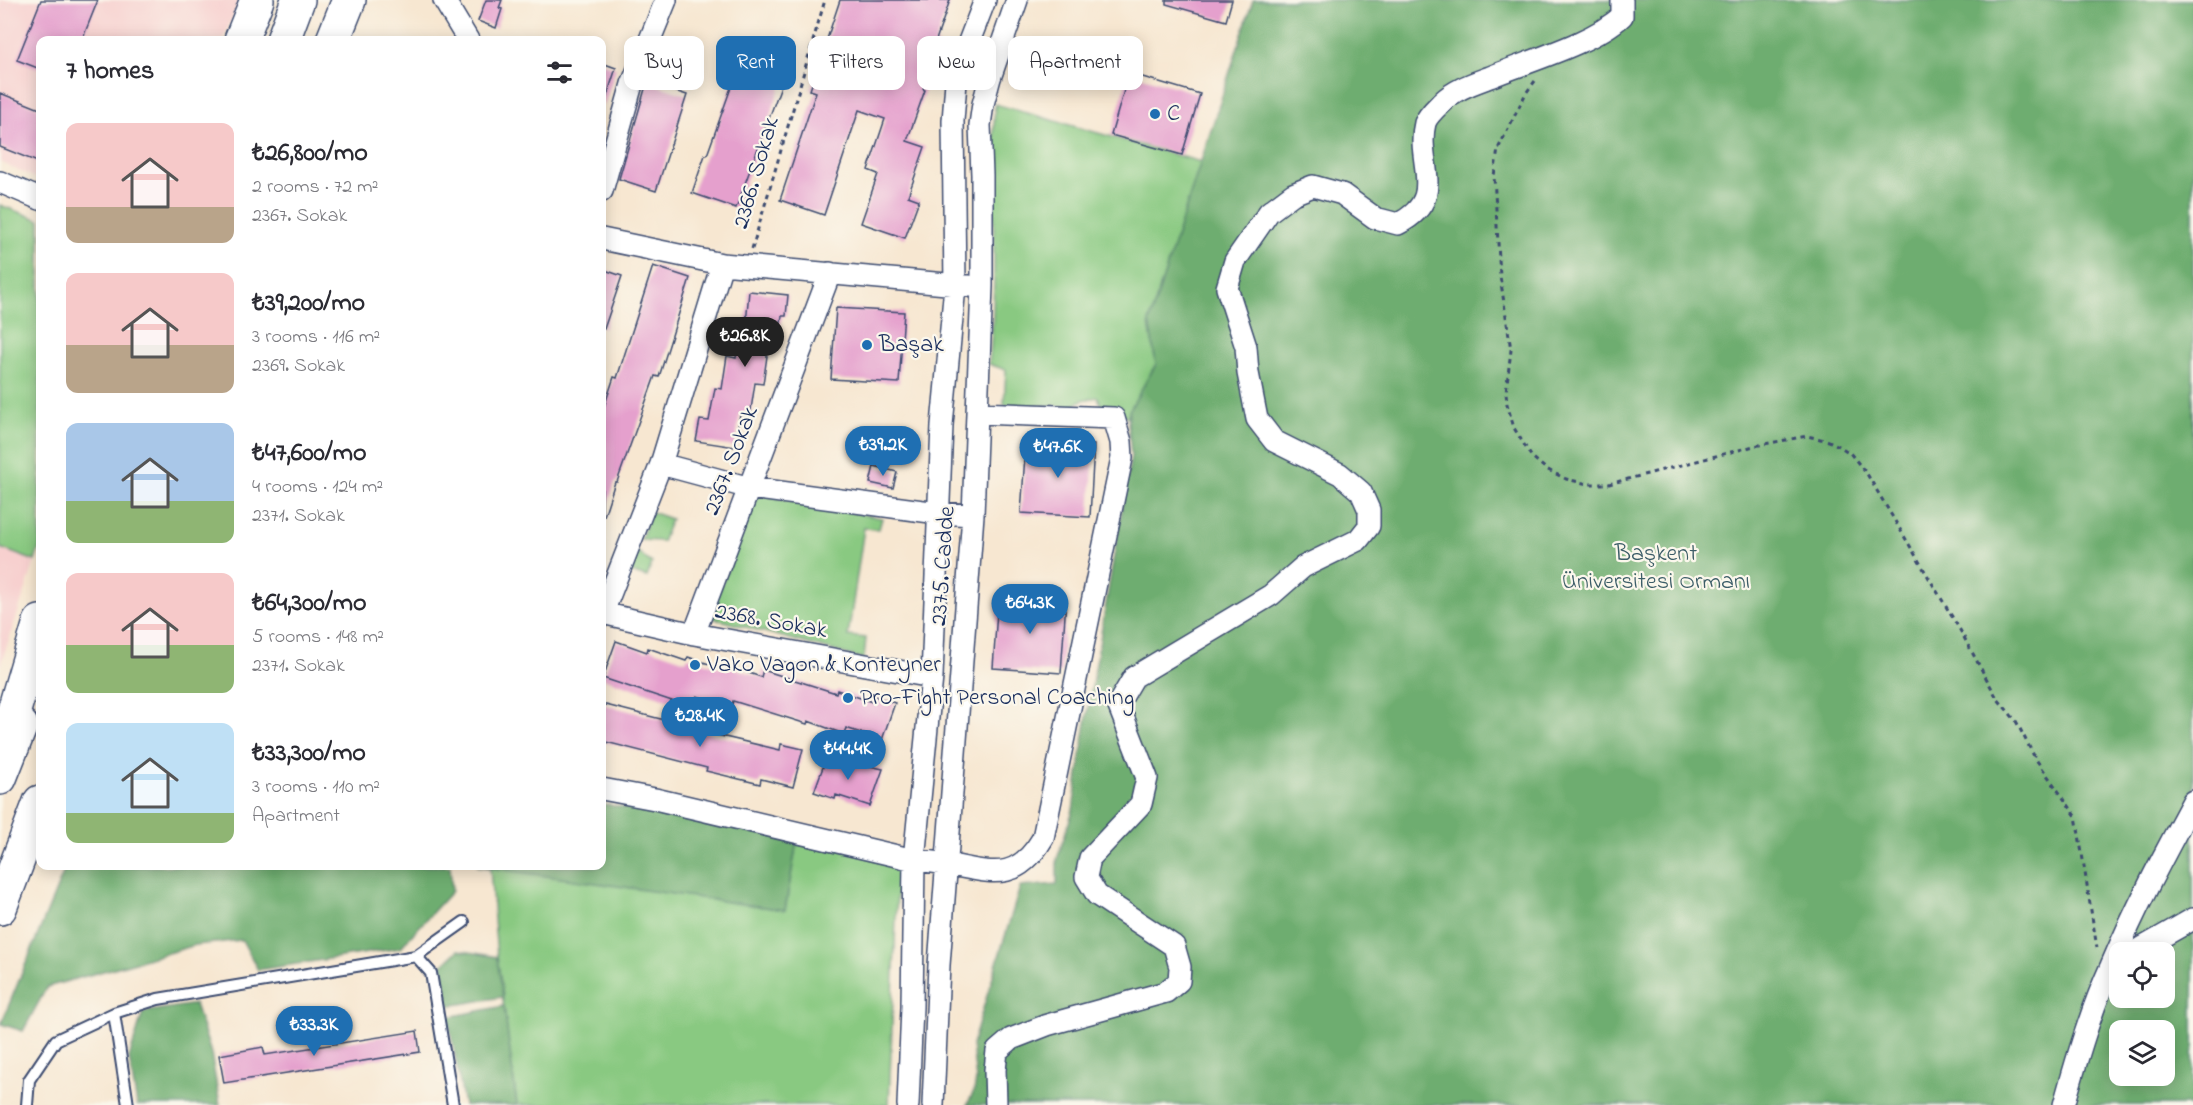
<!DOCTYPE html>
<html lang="en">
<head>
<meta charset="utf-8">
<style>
  body { margin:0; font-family:"Indie Flower",sans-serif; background:#f2f2f3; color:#2b2b33; height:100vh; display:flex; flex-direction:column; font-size:22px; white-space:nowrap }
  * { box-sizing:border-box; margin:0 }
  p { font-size:20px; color:#7c7c81 }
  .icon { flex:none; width:33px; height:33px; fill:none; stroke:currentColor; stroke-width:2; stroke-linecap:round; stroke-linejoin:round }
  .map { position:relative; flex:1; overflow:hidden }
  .panel { position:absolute; left:36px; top:36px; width:570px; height:834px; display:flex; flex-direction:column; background:#fff; border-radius:12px; box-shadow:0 3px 15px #0003 }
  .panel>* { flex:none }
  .hud { position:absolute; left:624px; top:36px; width:570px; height:54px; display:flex; gap:12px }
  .buttons { position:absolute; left:2109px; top:942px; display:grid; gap:12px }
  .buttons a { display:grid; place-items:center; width:66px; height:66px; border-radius:12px; background:#fff; box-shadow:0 3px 15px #0003; font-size:30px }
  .price { position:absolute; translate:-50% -51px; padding:0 14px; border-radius:21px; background:#1f6fb2; color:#fff; font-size:20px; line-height:39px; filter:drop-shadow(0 2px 3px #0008) }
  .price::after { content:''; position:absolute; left:50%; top:36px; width:18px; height:14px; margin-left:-9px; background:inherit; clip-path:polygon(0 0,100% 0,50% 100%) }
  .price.current { background:#222; color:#fff }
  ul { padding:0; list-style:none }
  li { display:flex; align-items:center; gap:18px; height:150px; padding:0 30px }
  li span { display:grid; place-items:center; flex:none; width:168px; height:120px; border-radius:12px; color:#555 }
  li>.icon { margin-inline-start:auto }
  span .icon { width:72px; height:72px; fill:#fffc; stroke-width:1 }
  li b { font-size:26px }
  h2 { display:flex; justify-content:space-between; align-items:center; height:72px; padding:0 30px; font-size:26px }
  .tag { padding:0 21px; border-radius:12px; background:#fff; box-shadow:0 3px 15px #0003; font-size:21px; line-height:54px }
  .tag.current { background:#1f6fb2; color:#fff }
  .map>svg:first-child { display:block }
  .built { fill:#f7d0cf }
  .green { fill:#89c981; stroke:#527c70; stroke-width:1.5 }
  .forest { fill:#6ead6f; stroke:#446e66; stroke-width:1.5; fill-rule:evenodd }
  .building { fill:#e5a0cd }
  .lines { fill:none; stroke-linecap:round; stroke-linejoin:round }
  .lane-casing { stroke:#3c4b6f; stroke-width:14 }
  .street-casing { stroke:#3c4b6f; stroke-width:24 }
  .highway-casing { stroke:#3c4b6f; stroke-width:36 }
  .path { stroke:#3c4b6f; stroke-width:3; stroke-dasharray:4.5 4.5; stroke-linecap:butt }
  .lane { stroke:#fff; stroke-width:10 }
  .street { stroke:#fff; stroke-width:21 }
  .highway { stroke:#fff; stroke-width:33 }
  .poi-dot { fill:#1f6fb2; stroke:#fbf7ec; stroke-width:2 }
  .labels { text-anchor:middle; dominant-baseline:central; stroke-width:4.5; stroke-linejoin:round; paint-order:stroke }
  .poi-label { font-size:24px; fill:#1b2f5e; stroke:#fbf7ec; text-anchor:start }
  .street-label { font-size:24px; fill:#1b2f5e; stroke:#fbf7ec }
  .park-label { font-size:24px; fill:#3c5d68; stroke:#fbf7ec }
</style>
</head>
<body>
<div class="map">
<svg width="2193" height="1105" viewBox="0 0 2193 1105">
  <rect width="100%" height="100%" fill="#fbf7ec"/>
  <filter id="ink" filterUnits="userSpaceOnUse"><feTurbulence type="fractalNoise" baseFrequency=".0167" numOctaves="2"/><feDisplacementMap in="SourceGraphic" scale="12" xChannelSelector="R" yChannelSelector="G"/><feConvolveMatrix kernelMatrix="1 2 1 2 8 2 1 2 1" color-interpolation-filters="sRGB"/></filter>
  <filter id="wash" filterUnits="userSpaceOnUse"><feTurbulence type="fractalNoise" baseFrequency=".008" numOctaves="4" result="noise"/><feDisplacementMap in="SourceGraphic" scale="24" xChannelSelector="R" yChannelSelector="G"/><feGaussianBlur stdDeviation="1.35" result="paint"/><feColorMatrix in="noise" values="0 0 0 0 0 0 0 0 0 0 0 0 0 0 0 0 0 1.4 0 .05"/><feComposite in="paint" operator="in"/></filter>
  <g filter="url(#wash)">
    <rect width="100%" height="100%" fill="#f7e7d1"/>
    <path class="built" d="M0 0H239L223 40H40V180L0 162Z
      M0 548 35 561 0 666Z"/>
    <path class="green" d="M995 104 1201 162 1149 322 1156 364 1129 411 1128 418 1101 405 1098 397 1082 400 1073 406 1004 405 1006 370 989 364C999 278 990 191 995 104Z
      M0 205 40 220V545L35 561 0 548Z
      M758 494 882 518 879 529 864 528 848 636 866 638 864 659 713 618 710 613Z
      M651 512 671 519 662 542C654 539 648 542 641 539Z
      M636 551C643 554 645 560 652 563L647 577 627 571Z
      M798 836 898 864 889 1105H517L497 957 490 867 785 910Z"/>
    <path class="forest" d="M1253 0H2193V1105H967L974 1091 976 1080 972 1045 1020 887 1057 884V859L1073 810 1085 728 1131 455 1128 423 1129 411 1156 364 1149 322ZM2120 952H2164V998H2120ZM2120 1030H2164V1076H2120Z
      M602 804 798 836 785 910 477 866H602Z
      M66 866H450L452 891 400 948 258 970 242 940 196 945 47 987 23 1031 1 1024Z
      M458 950 497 957 503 997 449 1006 442 965Z
      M195 1004 211 1053 220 1105H137L129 1058 143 1012Z
      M504 1006 517 1105H464L448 1017Z"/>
    <g id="blocks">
      <path class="building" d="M41 0H98L82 40H40V69L17 60Z
        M486 0H502L499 8 502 9 496 28 478 21Z
        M840 0H950L935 43 938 44 923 89 925 90 907 141 925 147 908 196 919 200 905 238 861 223 878 174 868 170 885 119 859 110 824 215 780 200 816 92 810 90Z
        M1166 0H1232L1226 21 1166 4Z
        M602 63 616 68 604 105 602 104Z
        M738 68 782 83 736 208 692 193 705 155H707Z
        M1129 73 1200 94 1182 155 1111 135Z
        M647 82 687 95 656 191 619 179Z
        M0 93 40 109V163L0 147Z
        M653 266 690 278 659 377 655 376 617 482H615L604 516H602V413L614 377 617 378Z
        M602 269 622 276 604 329 602 328Z
        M749 291 788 295 786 316H782L776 351 768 349 763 384 755 383 750 416 740 414 735 447 696 441 700 420 709 421 715 388 722 389 727 356 736 358 741 323 746 324Z
        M836 308 904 312 899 383 831 379Z
        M1026 441 1094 445 1090 517 1021 513Z
        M874 466 897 472 893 488 870 483Z
        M998 597 1066 601 1061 673 993 668Z
        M616 641 647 652 648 648 686 661 688 657 721 668 722 664 761 677 763 670 836 693 837 690 872 702 874 696 895 703 882 740 846 728 844 734 808 721 807 724 733 701 731 708 697 696 693 708 603 678Z
        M602 704 692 727 691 729 780 750 781 744 803 749 793 787 761 779 760 784 706 771 707 768 602 741Z
        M827 756 860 767 861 764 883 769 870 806 836 795 835 799 814 792Z
        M417 1031 420 1052 224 1083 219 1055 263 1047 265 1055Z"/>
    </g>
  </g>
  <g filter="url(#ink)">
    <use href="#blocks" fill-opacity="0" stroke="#3c4b6f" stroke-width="1.5"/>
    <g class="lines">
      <g class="lane-casing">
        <path id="lane" d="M416 956 431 973 453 1105
          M114 1013 128 1105
          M27 1105 29 1080 56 1040 114 1013 158 999 416 956 464 922"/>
      </g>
      <g class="street-casing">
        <path id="street" d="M444 0 468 40
          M0 182 40 199
          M602 191 632 84 666 0
          M602 239 722 264 969 286
          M661 464 750 488 938 513 973 515
          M602 613 694 634 932 677
          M602 615 661 464 722 264
          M694 634 830 273
          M602 789 655 799 914 860C925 861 936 862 946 864 991 872 1016 884 1043 838L1122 458 1121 442 1114 418 978 413
          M2135 952 2193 919
          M908 1105 912 1007 914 860 932 677 942 425 955 286 953 121 956 82 960 65 985 0
          M933 1105 939 965 973 515 982 286V175L980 125 983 104 990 78 1017 0
          M996 1105 995 1070 997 1051 1011 1039 1047 1025 1166 992 1179 981 1180 967 1174 946 1097 895 1086 877 1090 858 1141 804 1147 778 1118 704 1134 677 1271 595 1303 567 1358 540 1369 526V510L1361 492 1340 474 1274 441 1257 419 1248 373 1246 347 1227 288 1235 261 1269 212 1293 194 1313 186 1342 194 1375 218 1398 224C1449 198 1415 163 1425 123 1427 116 1437 107 1442 102 1455 89 1474 83 1490 77 1529 61 1593 43 1622 16V0
          M2064 1105C2077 1058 2091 1010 2111 966 2135 909 2164 855 2193 801"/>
      </g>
      <g class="highway-casing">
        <path id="highway" d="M241 40 257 0
          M283 40 298 0
          M333 40 349 0
          M13 746 10 724 40 622
          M0 778 21 725
          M0 908 40 802"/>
      </g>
      <path class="path" d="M1535 81 1526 93 1498 149 1494 176 1500 276 1511 350 1506 392 1507 404 1514 428 1531 456 1546 469 1566 479 1588 484H1609L1754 446 1807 436 1829 441 1839 446 1850 453 1867 474 1960 630 1997 698 2016 721 2035 758 2076 816 2097 948
        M752 249 825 0"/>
      <use href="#lane" class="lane"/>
      <use href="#street" class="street"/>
      <use href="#highway" class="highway"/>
    </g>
  </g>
  <g class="poi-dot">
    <circle cx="1155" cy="114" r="6"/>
    <circle cx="867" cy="345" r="6"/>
    <circle cx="695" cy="665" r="6"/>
    <circle cx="848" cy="698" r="6"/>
  </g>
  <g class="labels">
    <g class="poi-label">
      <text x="1167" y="114">C</text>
      <text x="879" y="345">Başak</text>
      <text x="707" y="665">Vako Vagon &amp; Konteyner</text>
      <text x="860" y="698">Pro-Fight Personal Coaching</text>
    </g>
    <g class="street-label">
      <text transform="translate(757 173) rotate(-74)">2366. Sokak</text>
      <text transform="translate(732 461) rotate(-69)">2367. Sokak</text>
      <text transform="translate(944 566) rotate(-86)">2375. Cadde</text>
      <text transform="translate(771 622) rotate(10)">2368. Sokak</text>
    </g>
    <g class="park-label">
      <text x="1656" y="554">Başkent<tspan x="1656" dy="28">Üniversitesi Ormanı</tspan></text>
    </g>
  </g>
</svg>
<div class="buttons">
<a><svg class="icon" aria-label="locate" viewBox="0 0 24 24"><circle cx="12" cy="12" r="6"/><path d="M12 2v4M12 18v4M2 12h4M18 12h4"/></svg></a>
<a><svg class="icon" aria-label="layers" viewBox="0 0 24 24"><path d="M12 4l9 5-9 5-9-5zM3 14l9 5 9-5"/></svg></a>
</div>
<b class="price current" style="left:745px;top:368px">₺26.8K</b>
<b class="price" style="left:883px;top:477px">₺39.2K</b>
<b class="price" style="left:1058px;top:479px">₺47.6K</b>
<b class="price" style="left:1030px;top:635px">₺64.3K</b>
<b class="price" style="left:700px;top:748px">₺28.4K</b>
<b class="price" style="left:848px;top:781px">₺44.4K</b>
<b class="price" style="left:314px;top:1057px">₺33.3K</b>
<div class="hud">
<a class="tag">Buy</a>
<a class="tag current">Rent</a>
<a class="tag">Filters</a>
<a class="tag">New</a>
<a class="tag">Apartment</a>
</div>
<section class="panel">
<h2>7 homes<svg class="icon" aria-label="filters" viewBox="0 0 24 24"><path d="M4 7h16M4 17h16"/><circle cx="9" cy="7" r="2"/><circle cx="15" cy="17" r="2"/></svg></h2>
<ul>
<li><span style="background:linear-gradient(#f6c9c9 70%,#b9a48a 0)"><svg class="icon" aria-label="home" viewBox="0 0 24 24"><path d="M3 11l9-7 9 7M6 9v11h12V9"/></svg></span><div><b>₺26,800/mo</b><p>2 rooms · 72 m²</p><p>2367. Sokak</p></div></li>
<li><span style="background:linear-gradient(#f6c9c9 60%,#b9a48a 0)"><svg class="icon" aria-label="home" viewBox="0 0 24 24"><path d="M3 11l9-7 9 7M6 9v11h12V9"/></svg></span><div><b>₺39,200/mo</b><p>3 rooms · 116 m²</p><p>2369. Sokak</p></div></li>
<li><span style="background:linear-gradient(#a9c7e8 65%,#8fb573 0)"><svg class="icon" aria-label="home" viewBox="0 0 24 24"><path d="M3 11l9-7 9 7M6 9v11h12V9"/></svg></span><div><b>₺47,600/mo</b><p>4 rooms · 124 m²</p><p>2371. Sokak</p></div></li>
<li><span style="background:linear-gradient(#f6c9c9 60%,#8fb573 0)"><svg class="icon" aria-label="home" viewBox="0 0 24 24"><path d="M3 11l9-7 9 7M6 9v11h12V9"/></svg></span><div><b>₺64,300/mo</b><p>5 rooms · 148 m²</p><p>2371. Sokak</p></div></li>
<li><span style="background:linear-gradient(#bfe0f5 75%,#8fb573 0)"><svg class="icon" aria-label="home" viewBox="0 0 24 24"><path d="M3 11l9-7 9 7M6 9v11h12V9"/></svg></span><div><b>₺33,300/mo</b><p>3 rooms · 110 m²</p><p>Apartment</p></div></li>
</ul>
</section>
</div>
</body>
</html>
